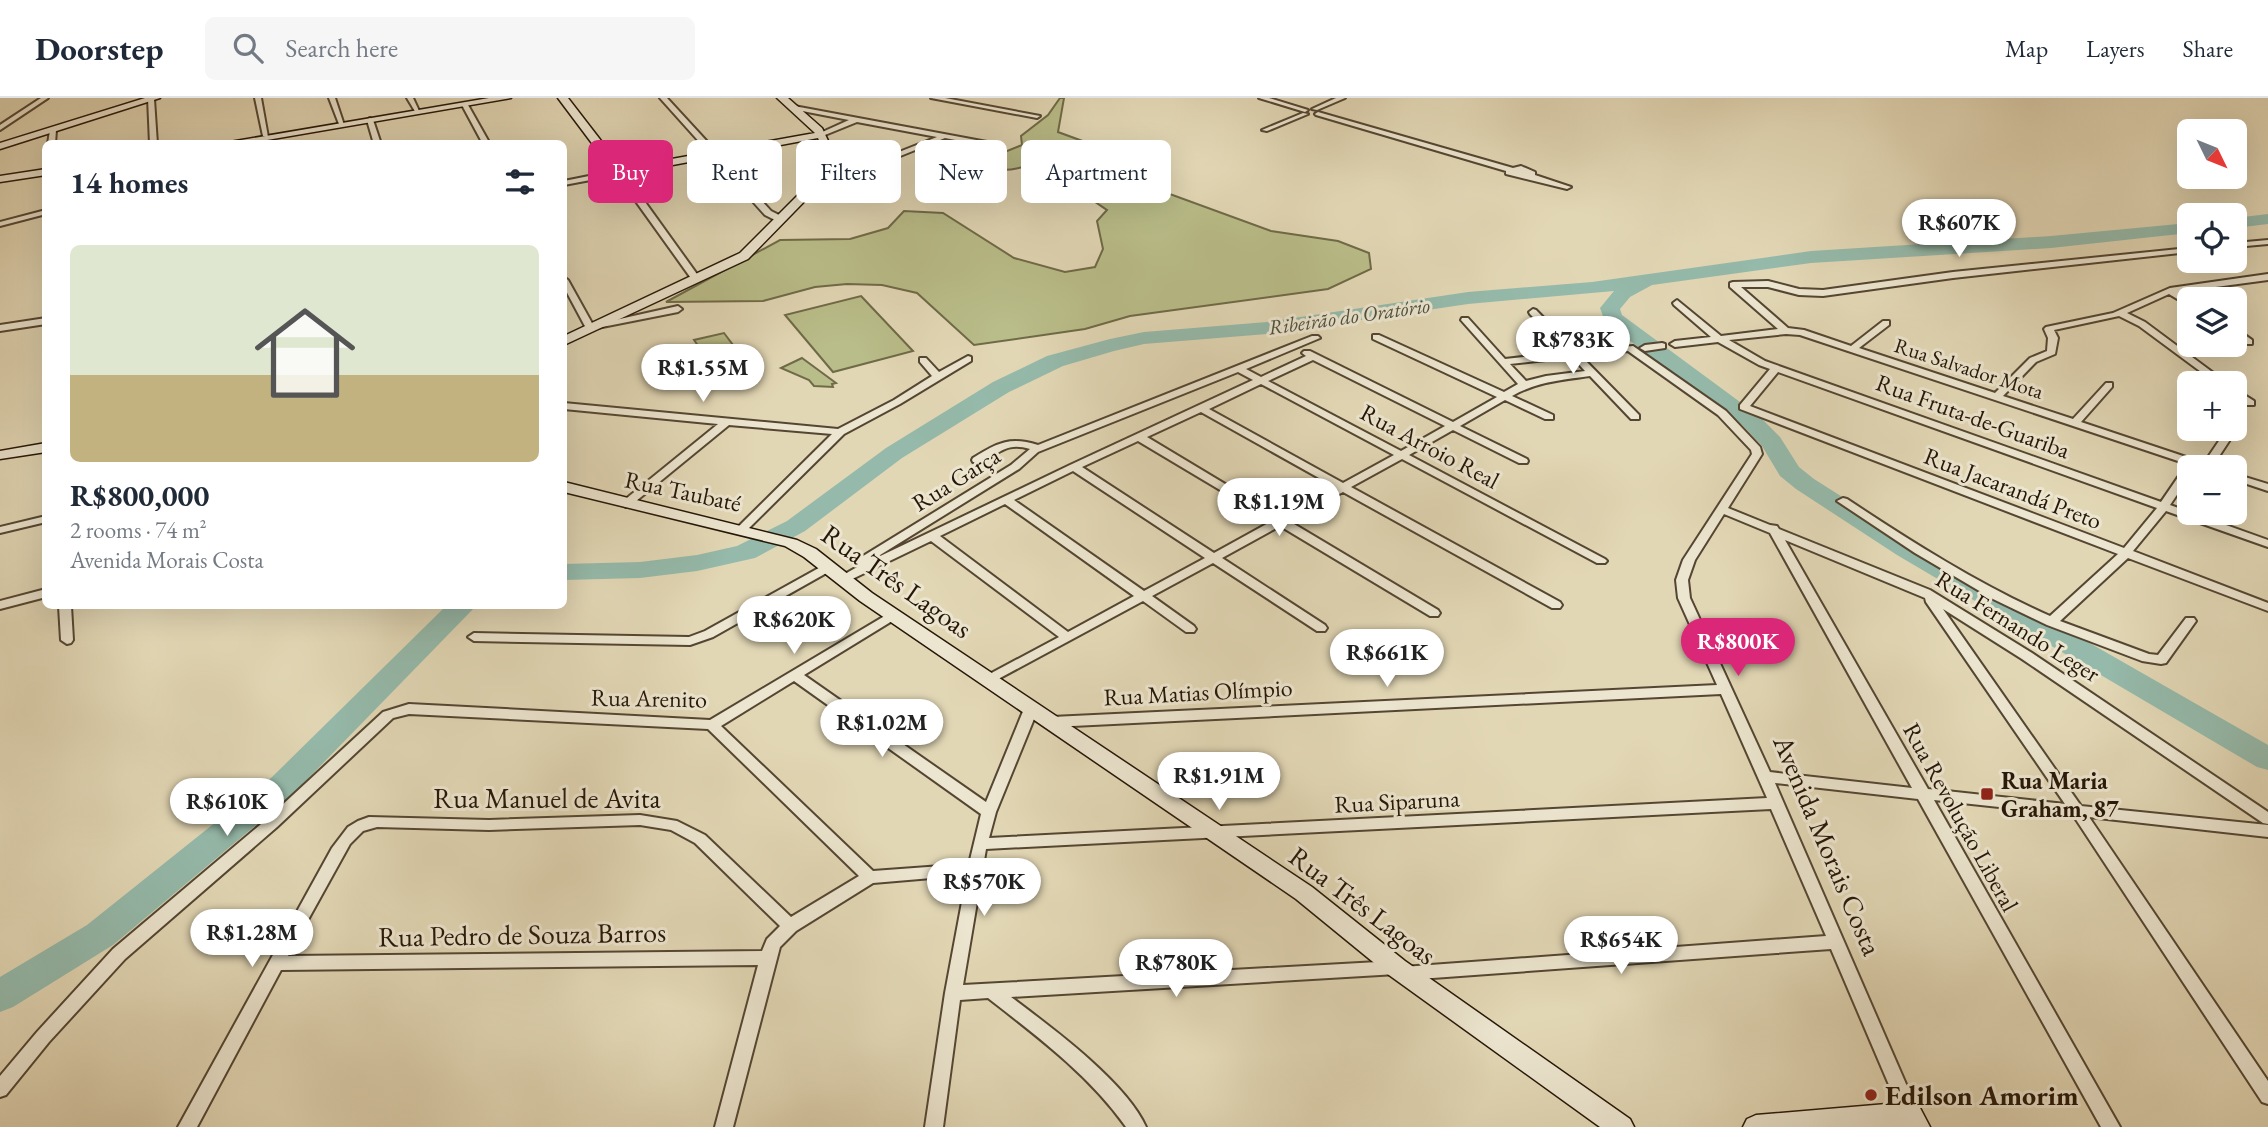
<!DOCTYPE html>
<html lang="en">
<head>
<meta charset="utf-8">
<style>
  body { margin:0; font-family:"EB Garamond",serif; background:#f6f6f7; color:#1f2937; height:100vh; display:flex; flex-direction:column; font-size:26px; white-space:nowrap }
  * { box-sizing:border-box; margin:0 }
  p { font-size:23px; color:#747a83 }
  .icon { flex:none; width:38px; height:38px; fill:none; stroke:currentColor; stroke-width:2; stroke-linecap:round; stroke-linejoin:round }
  .map { position:relative; flex:1; overflow:hidden }
  .side { position:absolute; left:42px; top:42px; width:525px; height:469px; display:flex; flex-direction:column; background:#fff; border-radius:10px; box-shadow:0 7px 28px #0002 }
  .side>* { flex:none }
  .guide { position:absolute; left:588px; top:42px; width:665px; height:63px; display:flex; gap:14px }
  .needle { width:46px; rotate:133deg }
  .tools { position:absolute; left:2177px; top:21px; display:grid; gap:14px }
  .tools a { display:grid; place-items:center; width:70px; height:70px; border-radius:10px; background:#fff; box-shadow:0 7px 28px #0002; font-size:35px }
  .price { position:absolute; translate:-50% -60px; padding:0 16px; border-radius:24px; background:#fff; color:#222; font-size:23px; line-height:46px; filter:drop-shadow(0 2px 4px #0008) }
  .price::after { content:''; position:absolute; left:50%; top:42px; width:21px; height:16px; margin-left:-10px; background:inherit; clip-path:polygon(0 0,100% 0,50% 100%) }
  .price.selected { background:#db2777; color:#fff }
  ul { padding:0; list-style:none }
  li { display:grid; align-content:center; gap:14px; height:371px; padding:0 28px }
  li+li { border-top:2px solid #e0e1e3 }
  li span { display:grid; place-items:center; height:217px; border-radius:10px; color:#555 }
  li>.icon { margin-inline-start:auto }
  span .icon { width:126px; height:126px; fill:#fffc; stroke-width:1 }
  li b { font-size:30px }
  h2 { display:flex; justify-content:space-between; align-items:center; height:84px; padding:0 28px; font-size:30px }
  .chip { padding:0 24px; border-radius:10px; background:#fff; box-shadow:0 7px 28px #0002; font-size:24px; line-height:63px }
  .chip.selected { background:#db2777; color:#fff }
  header { display:flex; align-items:center; gap:42px; box-sizing:border-box; height:98px; padding:0 35px; background:#fff; border-bottom:2px solid #e0e1e3 }
  header strong { font-size:33px }
  nav { display:flex; gap:38px; margin-inline-start:auto; font-size:24px }
  .search { width:490px; height:63px; background:#f6f6f7; display:flex; align-items:center; gap:18px; box-sizing:border-box; padding:0 24px; border-radius:10px; color:#747a83; font-size:26px }
  .map>svg:first-child { display:block }
  .green { fill:#b9bd89; stroke:#6f6a48; stroke-width:2 }
  .lines { fill:none; stroke-linecap:round; stroke-linejoin:round }
  .river { fill:#95baab; fill-rule:evenodd }
  .street-casing { stroke:#544632; stroke-width:4 }
  .secondary-casing { stroke:#251607; stroke-width:3 }
  .street { fill:#ece5cf; fill-rule:evenodd }
  .secondary { fill:#ece5cf; fill-rule:evenodd }
  .poi-dot { fill:#8f2418; stroke:#ece5cf; stroke-width:2.5 }
  .labels { text-anchor:middle; dominant-baseline:central; stroke-width:6; stroke-linejoin:round; paint-order:stroke }
  .far-water-label { font-size:21px; font-style:italic; fill:#4c4f40; stroke:#ece5cf }
  .far-street-label { font-size:21px; fill:#251607; stroke:#ece5cf }
  .street-label { font-size:24px; fill:#251607; stroke:#ece5cf }
  .poi-label { font-size:24px; font-weight:bold; fill:#251607; stroke:#ece5cf; text-anchor:start }
  .near-street-label { font-size:28px; fill:#251607; stroke:#ece5cf }
  .near-poi-label { font-size:28px; font-weight:bold; fill:#251607; stroke:#ece5cf; text-anchor:start }
</style>
</head>
<body>
<header>
<strong>Doorstep</strong>
<div class="search"><svg class="icon" aria-label="search" viewBox="0 0 24 24"><circle cx="10" cy="10" r="6"/><path d="M15 15l6 6"/></svg>Search here</div>
<nav><a>Map</a><a>Layers</a><a>Share</a></nav>
</header>
<div class="map">
<svg width="2268" height="1029" viewBox="0 0 2268 1029">
  <rect width="100%" height="100%" fill="#e2d7b5"/>
  <filter id="stains"><feTurbulence type="fractalNoise" baseFrequency=".00286" numOctaves="4"/><feColorMatrix values="0 0 0 0 .2 0 0 0 0 .09 0 0 0 0 .02 0 0 0 .5 -.17"/></filter>
  <radialGradient id="worn" r=".72"><stop offset=".6" stop-color="#630" stop-opacity="0"/><stop offset="1" stop-color="#630" stop-opacity=".3"/></radialGradient>
  <path class="green" d="M1060 0H1064L1058 34 1159 71C1148 73 1140 67 1129 66 1120 64 1114 69 1105 66L1113 59 1061 47 1052 53 1271 133 1338 143 1369 155 1371 171 1328 191 1130 218 1085 231 974 247 917 195 882 187 847 186 815 189 763 203 666 204 780 142 850 141 888 130 904 113 943 115 1014 160 1065 174 1095 169 1103 151 1097 123 1107 112C1084 97 1055 72 1026 69 1017 69 1011 74 999 71L997 67 1002 55 1022 47 1021 38 1048 17Z
    M861 198 913 253 833 274 785 217Z
    M724 235 739 255 709 263 694 242Z
    M802 260 836 285 832 286 833 289 814 288 809 282 781 270Z"/>
  <g class="lines">
    <path class="river" d="M2268 116V126L2235 130V120Z
      M2189 125V135L2051 150 1811 165 1652 187 1630 199 1620 211 1622 217 1759 318 1780 339 1799 369 1814 381 1915 445 2268 647V672L2257 669 1897 457 1796 391 1780 378 1762 348 1743 328 1605 224 1600 210 1614 193 1468 206 1267 236 1144 246 1114 253 1063 268 1009 294 902 360 805 433 755 460 697 473 640 480 564 482V466L640 464 697 457 737 448 787 423 886 350 993 284 1047 258 1110 241 1144 234 1267 224 1468 194 1592 184 1811 153 2051 138Z
      M446 508H476L293 696 113 847 13 909 0 914V879L87 827 271 680Z"/>
    <g class="street-casing">
      <path id="street" d="M41 0H48L0 32V27Z
        M148 0 154 1 157 46H150Z
        M255 0H261L268 39 263 38Z
        M329 0H335L344 27 339 26Z
        M407 0H413L420 15H416Z
        M660 0H667L771 113 781 118V122H775L765 117Z
        M931 0H945L1040 18 1037 20Z
        M1259 0H1269L1308 12 1305 14Z
        M1336 0H1345L1317 12 1312 11Z
        M465 5 468 7 490 46H483L462 7Z
        M794 8 987 44 991 46 987 48 945 40 806 96 802 94 803 92 937 39 857 24 820 39 817 37 818 36 849 22 792 11 791 10Z
        M1318 14 1513 70 1521 68 1535 74V77L1571 89 1567 91 1506 76V73L1316 17 1315 16Z
        M1303 15 1308 16 1267 33 1262 32Z
        M370 20 373 22 381 46H374L367 22Z
        M53 30 56 32 55 46H48L50 32Z
        M619 72H622L699 179V183H693L617 77 564 87V83Z
        M46 112V116L0 128V124Z
        M2268 142V146L2235 149V145Z
        M2189 150V154L1953 180 1823 198 1799 197 1768 189H1741L1788 230 1804 232 1851 248 1883 223H1889V227L1859 250 1995 295 2030 260 2047 253 2048 240 2044 231 2046 229 2113 215 2170 190 2268 176V182L2178 194 2189 201V208L2169 196 2127 215 2145 224 2227 285H2216L2139 228 2119 218 2054 232 2058 240 2055 256 2036 264 2003 298 2073 321 2106 285H2112V289L2081 324 2204 365 2227 331H2235L2236 329 2237 331 2212 369H2196L1800 237 1786 236 1729 242 1765 263 2161 404 2185 369H2193H2189V379L2170 407 2268 442V449L2166 413 2133 453 2268 505V513L2128 460 2060 523 2149 556 2158 557 2186 520H2194L2196 523 2166 565 2161 566 2142 563 2047 527 1993 501 1915 455 1837 403 1843 400 1847 401C1912 444 1978 486 2050 518L2118 456 1740 311V307L1770 271 1759 267 1718 244 1675 249 1670 246 1675 243 1711 239 1674 207 1673 205 1677 202 1721 238 1778 231 1730 189V185L1733 184 1768 183 1799 191 1823 192 1953 174ZM1778 274 2157 410 2124 450 1750 308Z
        M564 179 568 182 593 227 678 208 682 211 678 214 587 232 564 189Z
        M1533 211 1536 212 1576 253 1633 248 1726 313 1760 349 1762 356 1728 410 1770 427 1777 428 1779 431 1930 492 2032 555 2268 714V726L2263 725 2022 561 1943 511 2081 708 2268 727V739L2089 719 2268 983V1006L2262 1004 2073 717 1934 702 2120 1029H2101L1918 701 1775 685 1919 1016 1916 1022 1910 1024 1904 1022 1831 851 1405 882 1399 880 1397 876 1011 899C1051 929 1126 984 1146 1029H1126C1089 977 1038 939 988 900L960 902 943 1029H925L945 895 967 777 873 785 796 833 780 849 733 1029H715L758 867 281 872 197 1029H178L332 750 348 729 358 723 369 719 489 722 640 717 677 723 705 737 791 819 859 778 708 631 409 616 393 620 277 729 125 861 49 944 6 997 0 999V978L37 934 113 851 267 721 383 614 409 606 710 622 893 513 897 514 899 517 897 520 804 577 986 704 1024 611 1026 608H1036L1038 611 996 714 989 740 1767 700 1721 596 1052 629 1047 627 1045 624 1047 621 1052 619 1717 587 1678 500 1676 482 1683 462 1752 356 1751 352 1718 317 1628 253 1581 258 1639 317V321H1631L1590 278C1562 282 1536 284 1512 298L1553 317V321H1545L1505 302 1460 328 1527 361 1528 363 1527 365H1519L1453 332 1409 357 1605 461 1607 463 1605 465H1597L1402 361 1351 389 1560 504 1562 507 1560 510H1552L1343 394 1289 423 1438 512 1440 515 1438 518H1430L1280 428 1222 460 1325 527 1327 530 1325 533H1317L1213 465 1152 498 1194 528 1196 531 1194 534H1186L1143 503 989 586 984 585 982 582 984 579 1059 539 931 443 846 484H838L836 481 859 468 853 465 855 463 1011 367 1030 351C999 341 995 366 973 364L972 362 973 360C997 345 1010 338 1038 347L1312 238H1318L1320 240 1246 271 1261 279 1306 258 1302 255 1304 253H1310L1453 324 1497 299 1373 241V237H1379L1504 294 1518 286 1461 222 1462 220H1468L1505 261 1567 254 1530 216 1529 214ZM1572 259 1585 273 1546 278 1526 283 1510 266ZM1313 262 1445 328 1401 353 1268 283ZM1238 274 1253 282 1070 367 872 462 1019 371 1038 354ZM1261 286 1394 357 1343 385 1209 311ZM1201 314 1335 389 1280 419 1147 339ZM1138 343 1272 423 1214 455 1082 369ZM1073 373 1205 460 1144 493 1014 402ZM1005 406 1134 498 1068 534 940 438ZM1724 416 1770 435 1912 690 1770 674 1690 500 1688 482 1695 462ZM1785 442 1925 500 1926 504 2065 706 1928 691ZM794 583 981 716 969 766 873 773 721 628ZM1771 711 1826 838 1403 869 1402 865 1396 863 963 887 986 751ZM640 727 671 732 695 745 780 828 767 841 762 853 288 858 350 746 363 733 377 729 489 732Z
        M46 220V226L0 233V227Z
        M2235 230 2252 242V246H2246L2235 237Z
        M1662 245 1665 246V250L1645 253 1640 250 1645 247Z
        M968 258 971 259V263L900 306 844 336 746 433H738L736 431 738 429 832 336 729 327 630 408 626 409 620 406 622 404 718 326 564 311V305L838 331 894 302 932 278 920 264V260H926L939 274Z
        M2235 291 2254 303V307H2246L2235 298Z
        M2235 376 2268 386V393L2235 382Z
        M46 418V424L0 435V429Z
        M826 466 832 470 830 473 713 539 690 547 474 543 468 539 474 535 689 539 705 533Z
        M46 491V499L0 511V503Z
        M59 508H71L73 542 71 545 67 546 61 542Z"/>
    </g>
    <g class="secondary-casing">
      <path id="secondary" d="M145 0H160L0 51V45Z
        M489 0H511L244 46H218Z
        M558 0H568L622 70 815 35 777 0H788L822 30 838 64 835 72 748 161 564 247V238L740 155 826 69 828 64 818 40 619 77 615 76Z
        M46 71V77L0 84V78Z
        M46 345V354L0 361V353Z
        M564 384 797 442 816 451 872 495 1312 789 1405 863 1630 1021 1634 1029H1600L1389 877 1296 801 860 503 804 459 785 448 564 394Z
        M1910 1004 1919 1008 1930 1029H1743L1747 1021 1756 1017Z"/>
    </g>
    <use href="#street" class="street"/>
    <use href="#secondary" class="secondary"/>
  </g>
  <g class="poi-dot">
    <rect x="1980" y="689" width="14" height="14" rx="3.5"/>
    <circle cx="1871" cy="997" r="7"/>
  </g>
  <g class="labels">
    <g class="far-water-label">
      <text transform="translate(1349 218) rotate(-8)">Ribeirão do Oratório</text>
    </g>
    <g class="far-street-label">
      <text transform="translate(1969 270) rotate(18)">Rua Salvador Mota</text>
    </g>
    <g class="street-label">
      <text transform="translate(1973 318) rotate(20)">Rua Fruta-de-Guariba</text>
      <text transform="translate(1430 348) rotate(28)">Rua Arroio Real</text>
      <text transform="translate(956 381) rotate(-32)">Rua Garça</text>
      <text transform="translate(2013 390) rotate(21)">Rua Jacarandá Preto</text>
      <text transform="translate(683 393) rotate(12)">Rua Taubaté</text>
      <text transform="translate(2018 528) rotate(32)">Rua Fernando Leger</text>
      <text transform="translate(1198 594) rotate(-3)">Rua Matias Olímpio</text>
      <text transform="translate(649 600) rotate(1)">Rua Arenito</text>
      <text transform="translate(1397 703) rotate(-3)">Rua Siparuna</text>
      <text transform="translate(1961 719) rotate(61)">Rua Revolução Liberal</text>
    </g>
    <g class="poi-label">
      <text x="2001" y="682">Rua Maria<tspan x="2001" dy="28">Graham, 87</tspan></text>
    </g>
    <g class="near-street-label">
      <text transform="translate(897 483) rotate(35)">Rua Três Lagoas</text>
      <text x="547" y="700">Rua Manuel de Avita</text>
      <text transform="translate(1828 747) rotate(67)">Avenida Morais Costa</text>
      <text transform="translate(1363 807) rotate(37)">Rua Três Lagoas</text>
      <text transform="translate(522 836) rotate(-1)">Rua Pedro de Souza Barros</text>
    </g>
    <g class="near-poi-label">
      <text x="1885" y="997">Edilson Amorim</text>
    </g>
  </g>
  <rect width="100%" height="100%" filter="url(#stains)"/>
  <rect width="100%" height="100%" fill="url(#worn)"/>
</svg>
<div class="tools">
<a><svg class="needle" viewBox="-14 -14 28 28"><path d="M0-13l5 13h-10z" fill="#e53935"/><path d="M0 13l5-13h-10z" fill="#747a83"/></svg></a>
<a><svg class="icon" aria-label="locate" viewBox="0 0 24 24"><circle cx="12" cy="12" r="6"/><path d="M12 2v4M12 18v4M2 12h4M18 12h4"/></svg></a>
<a><svg class="icon" aria-label="layers" viewBox="0 0 24 24"><path d="M12 4l9 5-9 5-9-5zM3 14l9 5 9-5"/></svg></a>
<a>+</a>
<a>−</a>
</div>
<b class="price" style="left:1959px;top:161px">R$607K</b>
<b class="price" style="left:1573px;top:278px">R$783K</b>
<b class="price" style="left:703px;top:306px">R$1.55M</b>
<b class="price" style="left:1279px;top:440px">R$1.19M</b>
<b class="price" style="left:794px;top:558px">R$620K</b>
<b class="price selected" style="left:1738px;top:580px">R$800K</b>
<b class="price" style="left:1387px;top:591px">R$661K</b>
<b class="price" style="left:882px;top:661px">R$1.02M</b>
<b class="price" style="left:1219px;top:714px">R$1.91M</b>
<b class="price" style="left:227px;top:740px">R$610K</b>
<b class="price" style="left:984px;top:820px">R$570K</b>
<b class="price" style="left:252px;top:871px">R$1.28M</b>
<b class="price" style="left:1621px;top:878px">R$654K</b>
<b class="price" style="left:1176px;top:901px">R$780K</b>
<div class="guide">
<a class="chip selected">Buy</a>
<a class="chip">Rent</a>
<a class="chip">Filters</a>
<a class="chip">New</a>
<a class="chip">Apartment</a>
</div>
<section class="side">
<h2>14 homes<svg class="icon" aria-label="filters" viewBox="0 0 24 24"><path d="M4 7h16M4 17h16"/><circle cx="9" cy="7" r="2"/><circle cx="15" cy="17" r="2"/></svg></h2>
<ul>
<li><span style="background:linear-gradient(#dfe7d0 60%,#c2b280 0)"><svg class="icon" aria-label="home" viewBox="0 0 24 24"><path d="M3 11l9-7 9 7M6 9v11h12V9"/></svg></span><div><b>R$800,000</b><p>2 rooms · 74 m²</p><p>Avenida Morais Costa</p></div></li>
</ul>
</section>
</div>
</body>
</html>
